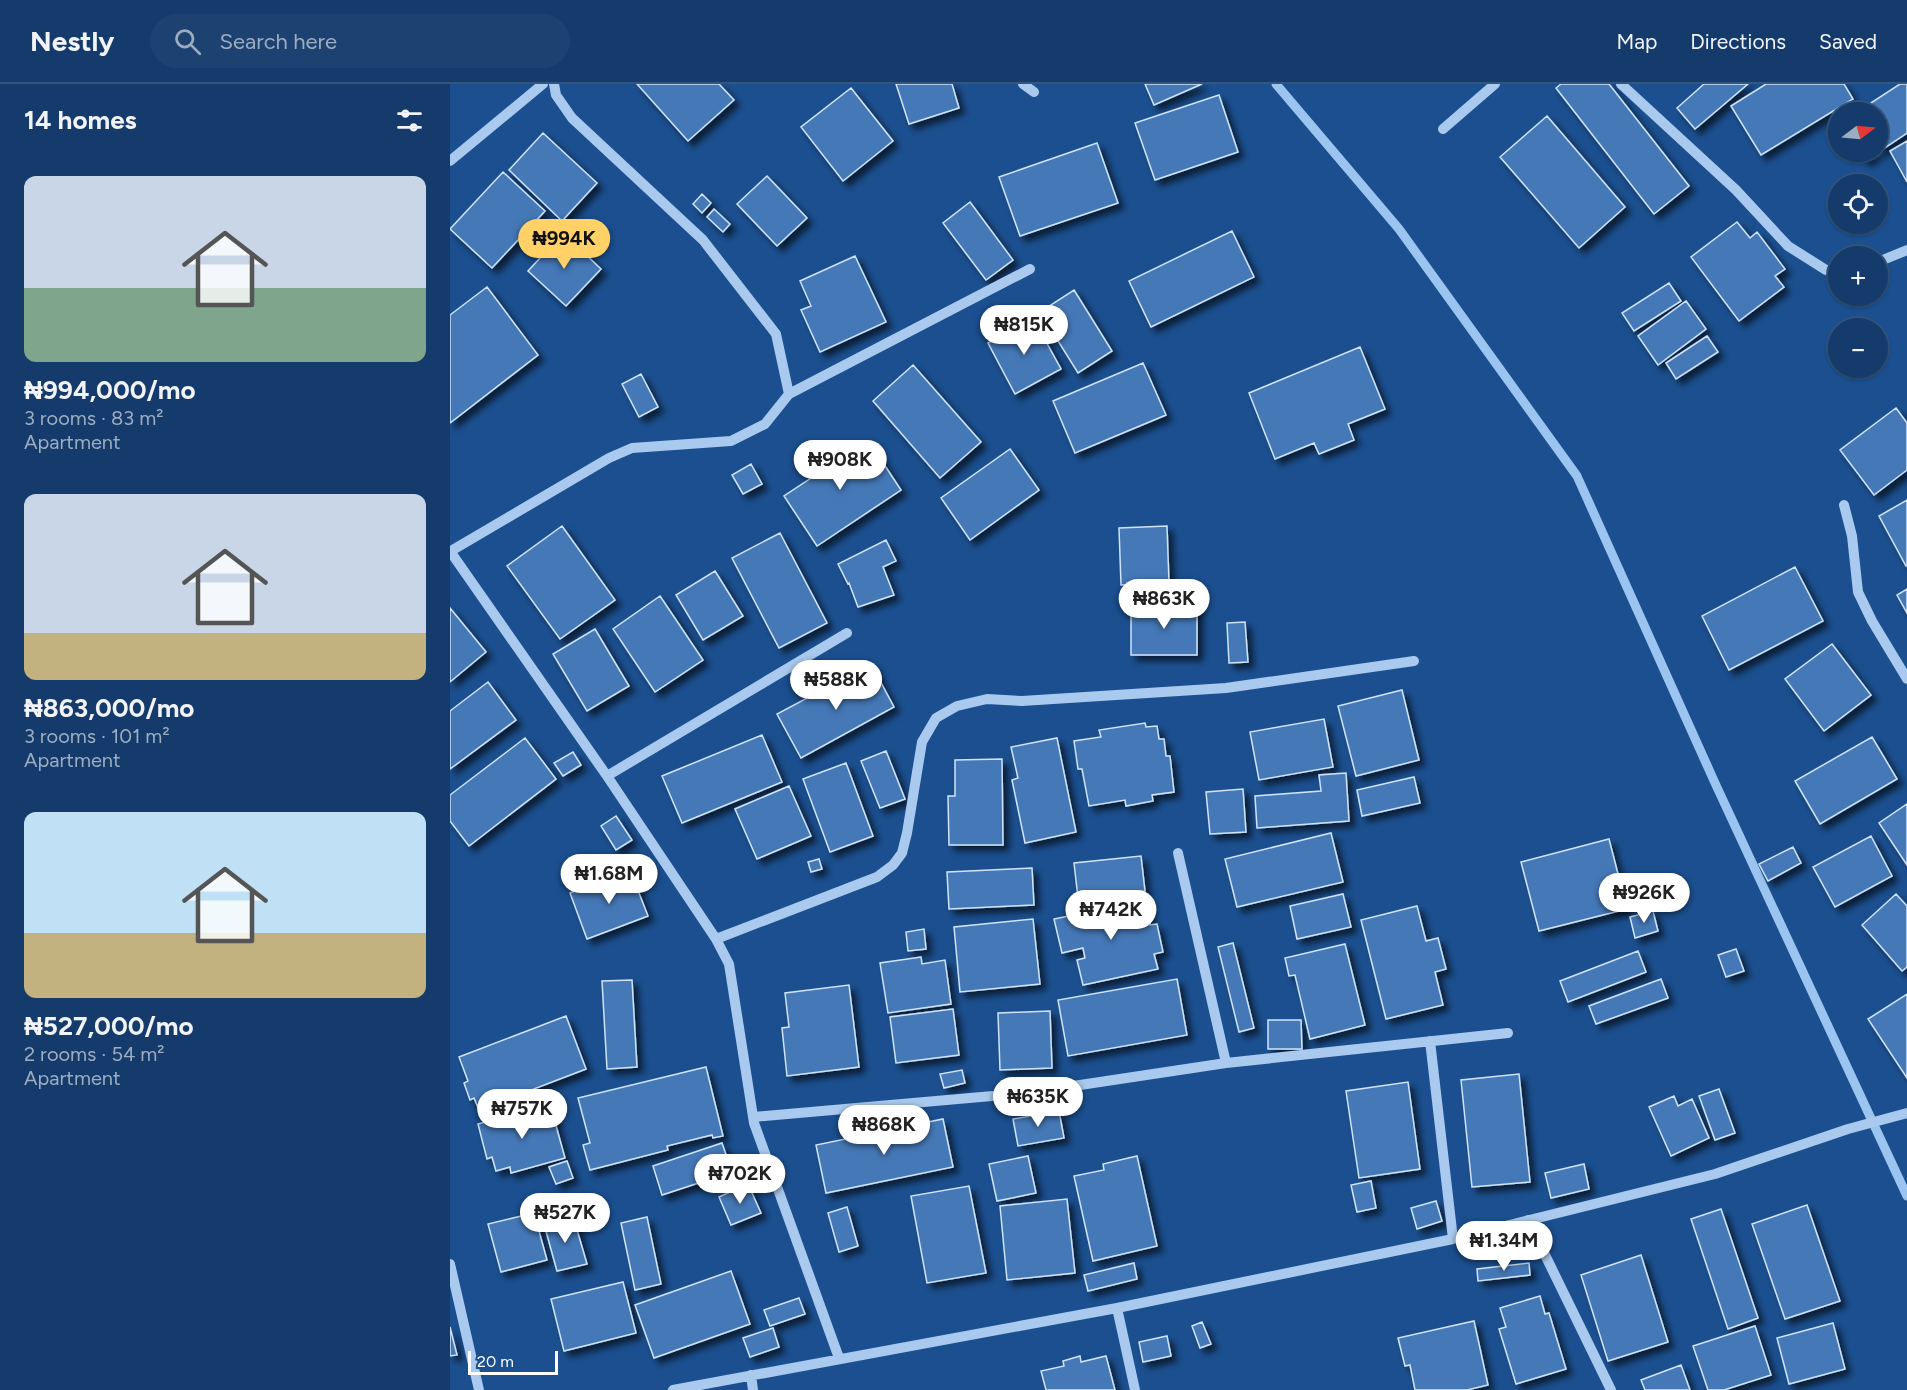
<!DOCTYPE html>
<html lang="en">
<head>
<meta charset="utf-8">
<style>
  body { margin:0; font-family:Figtree,sans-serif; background:#1d4271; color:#f1f3f6; height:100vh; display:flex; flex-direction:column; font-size:22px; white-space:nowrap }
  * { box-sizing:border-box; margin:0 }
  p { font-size:20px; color:#9dadc1 }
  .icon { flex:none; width:33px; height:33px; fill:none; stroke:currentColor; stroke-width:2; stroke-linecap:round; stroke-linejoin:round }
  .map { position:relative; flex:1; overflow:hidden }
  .side { display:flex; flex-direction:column; background:#143b6b; width:450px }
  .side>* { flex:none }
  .needle { width:39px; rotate:74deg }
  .controls { position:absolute; left:1378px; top:18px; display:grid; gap:12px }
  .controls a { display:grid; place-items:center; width:60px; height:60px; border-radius:50%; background:#143b6b; box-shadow:0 2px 4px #0004,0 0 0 2px #33557e; font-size:30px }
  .scale { position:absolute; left:18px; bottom:15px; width:90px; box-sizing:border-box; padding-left:6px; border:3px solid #fff; border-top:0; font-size:16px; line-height:21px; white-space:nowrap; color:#fff; -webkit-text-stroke:4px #1b4f8f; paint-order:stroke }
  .price { position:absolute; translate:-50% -51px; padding:0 14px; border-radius:21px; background:#fff; color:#222; font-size:20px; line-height:39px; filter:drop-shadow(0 2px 3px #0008) }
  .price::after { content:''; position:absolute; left:50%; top:36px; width:18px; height:14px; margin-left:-9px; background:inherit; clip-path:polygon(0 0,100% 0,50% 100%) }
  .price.selected { background:#ffd166; color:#111 }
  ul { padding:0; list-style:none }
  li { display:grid; align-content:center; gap:12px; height:318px; padding:0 24px }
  li span { display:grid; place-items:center; height:186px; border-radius:12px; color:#555 }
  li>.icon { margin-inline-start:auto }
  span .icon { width:108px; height:108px; fill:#fffc; stroke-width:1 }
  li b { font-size:26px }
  h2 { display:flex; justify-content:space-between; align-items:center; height:72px; padding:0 24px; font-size:26px }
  header { display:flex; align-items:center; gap:36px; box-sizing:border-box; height:84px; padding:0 30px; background:#143b6b; border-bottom:2px solid #33557e }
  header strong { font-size:28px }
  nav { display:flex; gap:33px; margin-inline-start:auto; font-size:21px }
  .search { width:420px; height:54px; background:#1d4271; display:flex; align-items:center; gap:15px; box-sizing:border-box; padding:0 21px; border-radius:33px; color:#9dadc1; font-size:22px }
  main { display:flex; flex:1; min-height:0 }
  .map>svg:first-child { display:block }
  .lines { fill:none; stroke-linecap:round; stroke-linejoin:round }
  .stream { stroke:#9cc4f0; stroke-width:9 }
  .building { fill:#4478b7; stroke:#cfe3fa; stroke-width:1.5; filter:url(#shadow) }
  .minor { stroke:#a9c9ee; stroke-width:10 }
</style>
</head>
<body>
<header>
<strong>Nestly</strong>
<div class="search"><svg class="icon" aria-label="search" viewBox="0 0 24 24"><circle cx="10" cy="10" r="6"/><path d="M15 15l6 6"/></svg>Search here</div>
<nav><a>Map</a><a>Directions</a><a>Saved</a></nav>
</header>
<main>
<section class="side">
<h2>14 homes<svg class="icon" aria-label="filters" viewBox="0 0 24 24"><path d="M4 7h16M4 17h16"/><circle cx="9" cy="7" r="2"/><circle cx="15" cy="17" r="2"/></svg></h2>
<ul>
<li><span style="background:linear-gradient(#c9d6e8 60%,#7fa58c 0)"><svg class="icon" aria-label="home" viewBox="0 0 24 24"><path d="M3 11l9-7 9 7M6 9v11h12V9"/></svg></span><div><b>₦994,000/mo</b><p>3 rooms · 83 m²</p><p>Apartment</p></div></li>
<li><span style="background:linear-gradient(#c9d6e8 75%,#c2b280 0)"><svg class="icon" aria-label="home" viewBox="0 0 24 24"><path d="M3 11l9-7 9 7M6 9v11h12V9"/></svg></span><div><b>₦863,000/mo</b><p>3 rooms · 101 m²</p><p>Apartment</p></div></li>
<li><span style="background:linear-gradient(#bfe0f5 65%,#c2b280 0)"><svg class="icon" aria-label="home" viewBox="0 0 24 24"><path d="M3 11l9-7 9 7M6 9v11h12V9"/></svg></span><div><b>₦527,000/mo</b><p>2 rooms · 54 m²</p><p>Apartment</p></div></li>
</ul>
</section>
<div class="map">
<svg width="1457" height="1306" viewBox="0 0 1457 1306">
  <defs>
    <filter id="shadow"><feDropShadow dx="5.5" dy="5.5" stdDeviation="3" flood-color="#0009"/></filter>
  </defs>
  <rect width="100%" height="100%" fill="#1b4f8f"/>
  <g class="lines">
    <path class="stream" d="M826 0 949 145 1127 392 1265 699 1457 1112"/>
  </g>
  <path class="building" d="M187 0H269L284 16 238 57Z
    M446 0H502L509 24 459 40Z
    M695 0H752L704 21Z
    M1111 0H1159L1239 102 1204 130 1106 4Z
    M1254 0H1298L1245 45 1227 24Z
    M1316 0H1394L1403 15 1311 71 1281 22Z
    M1450 0H1457V49L1415 77 1409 68H1428V28H1407Z
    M401 4 443 57 393 97 351 43Z
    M769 11 788 68 705 96 685 39Z
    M1097 32 1175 123 1129 164 1050 73Z
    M93 49 147 99 112 137 59 86Z
    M1457 57V98L1440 67Z
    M647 59 668 119 570 152 549 93Z
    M53 88 95 127 42 184 0 145Z
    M317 92 357 134 327 162 287 120Z
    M252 110 261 119 252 129 243 120Z
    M520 118 563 176 536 196 493 139Z
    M264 125 280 140 273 148 257 133Z
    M1287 138 1300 154 1307 148 1335 185 1325 192 1334 203 1289 237 1241 173Z
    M782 147 804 193 701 243 679 197Z
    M113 149 151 185 116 222 78 187Z
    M405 172 436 238 370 268 351 226 361 222 350 197Z
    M1219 199 1231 217 1184 247 1172 229Z
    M37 203 88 271 0 339V231Z
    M624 206 662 267 628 289 590 228Z
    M1236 217 1256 245 1208 281 1188 252Z
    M583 234 611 285 565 310 538 259Z
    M1257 252 1268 268 1226 295 1216 279Z
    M910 263 935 325 898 340 904 356 869 370 864 359 825 375 799 309Z
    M693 279 716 331 625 369 603 317Z
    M463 281 531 358 490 394 423 317Z
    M191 290 208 323 189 333 172 300Z
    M1446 324 1457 339V386L1424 411 1390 366Z
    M420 359 451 406 367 462 334 412 361 394 352 380 378 362 389 379Z
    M560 365 589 406 520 456 491 414Z
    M301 380 312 400 293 410 282 391Z
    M1457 416V481L1456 482 1429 432Z
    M112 442 165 516 110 555 57 482Z
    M717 442 719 499 671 501 669 444Z
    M330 449 377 539 329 564 282 474Z
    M436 456 446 477 433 483 444 511 408 523 399 499 398 500 388 480Z
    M1345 483 1373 537 1279 586 1252 532Z
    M265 487 293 532 253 556 226 511Z
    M1457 505V529L1447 511Z
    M210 512 253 576 205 608 163 545Z
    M681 522H747V571H681Z
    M0 524 36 568 0 598Z
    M795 538 798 578 779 579 777 539Z
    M145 545 179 602 137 627 103 570Z
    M1382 560 1421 611 1374 647 1335 595Z
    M421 580 444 623 351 674 327 630Z
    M38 598 66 636 0 685V627Z
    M952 606 969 676 906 692 888 622Z
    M874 635 883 683 809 696 800 648Z
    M695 639 696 643 707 642 709 655H714L716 672H720L724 708 702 711 703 717 676 722 675 716 639 722 632 685H628L624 657 651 653 649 646Z
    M312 651 332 698 232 739 212 692Z
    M1422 653 1447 695 1370 740 1345 697Z
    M75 654 106 695 19 762 0 737V711Z
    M607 654 626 748 575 759 562 696 568 694 561 663Z
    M436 667 455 715 430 724 411 677Z
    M123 668 131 681 113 692 104 679Z
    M552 675 553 761H499L498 712H505V676Z
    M396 679 423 752 380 768 353 695Z
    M896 689 899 737 807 744 805 712 871 707 869 691Z
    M964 693 970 719 912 732 907 706Z
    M339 702 361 752 307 775 285 725Z
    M793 705 796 748 760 750 756 708Z
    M1457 720V781L1429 739Z
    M166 732 182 756 166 766 151 742Z
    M881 749 893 798 787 823 775 775Z
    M1421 752 1442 792 1385 823 1363 783Z
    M1159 755 1177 825 1089 847 1071 778Z
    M1343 763 1351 779 1318 797 1309 780Z
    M691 772 695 807 628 814 624 779Z
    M369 775 372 785 361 788 358 778Z
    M582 784 584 821 499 825 497 788Z
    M180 786 198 832 137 855 120 809Z
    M893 810 901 843 847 855 840 822Z
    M1446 810 1457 822V883L1452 887 1412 841Z
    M695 816 700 841 707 840 713 868 704 870 708 885 633 901 627 876 635 874 633 864 612 869 604 835Z
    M967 822 976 857 988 854 996 885 985 888 993 921 936 935 911 836Z
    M1203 827 1208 847 1185 854 1180 833Z
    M583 835 590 900 510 908 504 843Z
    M474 845 476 865 458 867 456 848Z
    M783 859 804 944 789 948 768 863Z
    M895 860 915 941 860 955 845 891 839 892 835 874Z
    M1286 865 1294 887 1276 893 1268 871Z
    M1188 867 1196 888 1118 918 1110 897Z
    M471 873 472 880 495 876 501 920 438 929 430 879Z
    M727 895 737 951 618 972 608 916Z
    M1211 895 1218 914 1146 940 1139 922Z
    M182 896 187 983 157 985 152 897Z
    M399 901 409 983 337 992 332 944 339 943 335 909Z
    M1457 910V994L1418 935Z
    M503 925 509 971 446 979 440 933Z
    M600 927 602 984 550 986 548 929Z
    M116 932 136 985 29 1026 24 1014 20 1016 14 999 18 997 9 973Z
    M818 936H851L852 965H818Z
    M256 983 273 1052 263 1054 262 1051 217 1062 218 1066 140 1086 133 1061 140 1059 128 1014Z
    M512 986 515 999 494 1004 490 990Z
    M1069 990 1080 1098 1022 1103 1011 996Z
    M958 998 970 1085 909 1094 896 1007Z
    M1269 1005 1285 1049 1265 1056 1249 1012Z
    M1224 1012 1228 1022 1242 1015 1259 1054 1221 1072 1199 1023Z
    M100 1020 115 1074 61 1089 60 1083 46 1087 42 1073 37 1075 28 1040Z
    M609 1027 614 1054 568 1062 563 1035Z
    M493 1035 503 1083 376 1109 366 1061Z
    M272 1059 282 1088 212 1111 203 1082Z
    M578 1072 586 1109 547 1117 539 1080Z
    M687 1072 707 1162 643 1177 624 1092 654 1086 653 1080Z
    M117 1077 123 1094 106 1100 99 1083Z
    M1134 1080 1139 1105 1101 1114 1095 1089Z
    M921 1097 926 1124 907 1128 901 1101Z
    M298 1100 311 1129 281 1141 269 1113Z
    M519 1102 536 1189 477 1199 461 1112Z
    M617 1115 625 1189 557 1196 550 1122Z
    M986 1117 992 1137 967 1145 961 1124Z
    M1357 1121 1390 1217 1335 1235 1302 1140Z
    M397 1123 408 1162 389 1168 378 1129Z
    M1271 1125 1308 1234 1278 1245 1241 1135Z
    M84 1129 97 1176 51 1188 38 1140Z
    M123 1132 137 1180 107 1187 94 1140Z
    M197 1133 211 1200 185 1206 171 1139Z
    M1191 1171 1218 1258 1158 1277 1131 1191Z
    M684 1179 687 1195 638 1207 634 1191Z
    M1079 1179 1080 1191 1028 1197 1027 1185Z
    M281 1187 300 1240 204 1274 185 1221Z
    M173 1198 186 1249 114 1267 101 1215Z
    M1090 1212 1095 1230 1099 1229 1116 1285 1066 1300 1049 1245 1056 1243 1050 1224Z
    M349 1214 355 1230 320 1242 314 1226Z
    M1024 1237 1038 1301 1017 1306H965L960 1281 955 1282 948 1254Z
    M752 1238 761 1260 750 1264 742 1242Z
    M1383 1239 1395 1285 1339 1300 1327 1254Z
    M1305 1242 1321 1291 1274 1306H1258L1243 1262Z
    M0 1243 7 1271 0 1272Z
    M323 1244 329 1263 300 1273 293 1254Z
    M717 1252 721 1272 693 1278 689 1258Z
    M630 1272 631 1278 656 1272 665 1306H596L591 1287 614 1282 613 1277Z
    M1231 1281 1240 1306H1195L1191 1296Z"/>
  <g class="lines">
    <path class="minor" d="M104 0 106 11 122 34 253 156 326 250 339 310
      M573 0 584 8
      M1171 0 1286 106 1338 162 1376 186H1389
      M993 45 1045 0
      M0 77 93 0
      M1428 178 1457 166
      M1394 421 1402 452 1408 508 1422 537 1457 595
      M0 467 157 692 266 855 279 880 304 1039 389 1274
      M1 467 159 374 182 364 281 357 315 340 339 310 580 185
      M157 692 397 549
      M728 769 776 979
      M266 855 427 793 443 781 452 769 457 749 472 658 486 634 507 622 537 615 572 617 776 604 964 577
      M980 957 1003 1155
      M303 1033 577 1009 776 979 1058 949
      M1078 1136 1161 1306
      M0 1180 29 1306
      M667 1224 685 1306
      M301 1291 303 1306
      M223 1306 667 1224 1003 1155 1265 1090 1398 1045 1457 1029"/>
  </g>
</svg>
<div class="controls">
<a><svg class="needle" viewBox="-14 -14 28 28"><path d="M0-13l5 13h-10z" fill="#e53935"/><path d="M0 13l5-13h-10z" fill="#9dadc1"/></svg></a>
<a><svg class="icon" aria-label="locate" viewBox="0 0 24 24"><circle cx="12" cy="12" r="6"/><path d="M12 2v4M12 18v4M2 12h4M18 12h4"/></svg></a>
<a>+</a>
<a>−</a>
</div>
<div class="scale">20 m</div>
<b class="price selected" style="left:114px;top:186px">₦994K</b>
<b class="price" style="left:574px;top:272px">₦815K</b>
<b class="price" style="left:390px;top:407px">₦908K</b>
<b class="price" style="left:714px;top:546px">₦863K</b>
<b class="price" style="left:386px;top:627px">₦588K</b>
<b class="price" style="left:159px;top:821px">₦1.68M</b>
<b class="price" style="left:1194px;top:840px">₦926K</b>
<b class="price" style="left:661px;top:857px">₦742K</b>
<b class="price" style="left:588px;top:1044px">₦635K</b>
<b class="price" style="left:72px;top:1056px">₦757K</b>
<b class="price" style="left:434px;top:1072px">₦868K</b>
<b class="price" style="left:290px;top:1121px">₦702K</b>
<b class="price" style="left:115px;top:1160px">₦527K</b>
<b class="price" style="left:1054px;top:1188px">₦1.34M</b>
</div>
</main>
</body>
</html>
